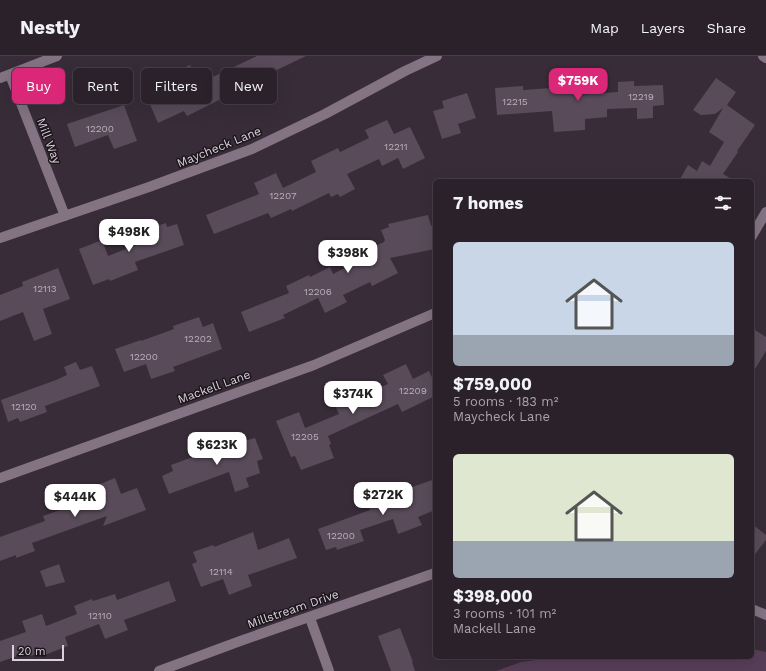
<!DOCTYPE html>
<html lang="en">
<head>
<meta charset="utf-8">
<style>
  body { margin:0; font-family:"Work Sans",sans-serif; background:#372e37; color:#f1f3f6; height:100vh; display:flex; flex-direction:column; font-size:15px; white-space:nowrap }
  * { box-sizing:border-box; margin:0 }
  p { font-size:13px; color:#a6a3a9 }
  .icon { flex:none; width:22px; height:22px; fill:none; stroke:currentColor; stroke-width:2; stroke-linecap:round; stroke-linejoin:round }
  .map { position:relative; flex:1; overflow:hidden }
  .drawer { position:absolute; left:433px; top:123px; width:321px; height:480px; display:flex; flex-direction:column; background:#2b212b; border-radius:6px; box-shadow:0 4px 16px #0002,0 0 0 1px #473e47 }
  .drawer>* { flex:none }
  .banner { position:absolute; left:12px; top:12px; width:361px; height:36px; display:flex; gap:8px }
  .scale { position:absolute; left:12px; bottom:10px; width:52px; box-sizing:border-box; padding-left:4px; border:2px solid #dad1da; border-top:0; font-size:11px; line-height:14px; white-space:nowrap; color:#dad1da; -webkit-text-stroke:3px #1c161c; paint-order:stroke }
  .price { position:absolute; translate:-50% -34px; padding:0 9px; border-radius:8px; background:#fff; color:#222; font-size:13px; line-height:26px; filter:drop-shadow(0 1px 2px #0008) }
  .price::after { content:''; position:absolute; left:50%; top:24px; width:12px; height:9px; margin-left:-6px; background:inherit; clip-path:polygon(0 0,100% 0,50% 100%) }
  .price.current { background:#db2777; color:#fff }
  ul { padding:0; list-style:none }
  li { display:grid; align-content:center; gap:8px; height:212px; padding:0 20px }
  li span { display:grid; place-items:center; height:124px; border-radius:6px; color:#555 }
  li>.icon { margin-inline-start:auto }
  span .icon { width:72px; height:72px; fill:#fffc; stroke-width:1 }
  li b { font-size:17px }
  h2 { display:flex; justify-content:space-between; align-items:center; height:48px; padding:0 20px; font-size:17px }
  .tag { padding:0 14px; border-radius:6px; background:#2b212b; box-shadow:0 4px 16px #0002,0 0 0 1px #473e47; font-size:14px; line-height:36px }
  .tag.current { background:#db2777; color:#fff }
  header { display:flex; align-items:center; gap:24px; box-sizing:border-box; height:56px; padding:0 20px; background:#2b212b; border-bottom:1px solid #473e47 }
  header strong { font-size:19px }
  nav { display:flex; gap:22px; margin-inline-start:auto; font-size:14px }
  .map>svg:first-child { display:block }
  .green { fill:#573e58 }
  .building { fill:#594b5a }
  .lines { fill:none; stroke-linecap:round; stroke-linejoin:round }
  .street { stroke:#837383; stroke-width:10 }
  .secondary { stroke:#837383; stroke-width:10 }
  .labels { text-anchor:middle; dominant-baseline:central; stroke-width:3; stroke-linejoin:round; paint-order:stroke }
  .number-label { font-size:10px; fill:#bab0ba }
  .street-label { font-size:12px; fill:#dad1da; stroke:#1c161c }
</style>
</head>
<body>
<header>
<strong>Nestly</strong>
<nav><a>Map</a><a>Layers</a><a>Share</a></nav>
</header>
<div class="map">
<svg width="766" height="615" viewBox="0 0 766 615">
  <rect width="100%" height="100%" fill="#392c39"/>
  <path class="green" d="M752 593 766 596V615H496L521 606 559 601H752Z"/>
  <path class="building" d="M257 0H306L254 25 257 31 231 43 229 39 187 60 184 55 158 67 149 46 160 41 156 32 160 30 157 25 190 9 198 28Z
    M574 22 576 39 618 36V26L634 25V30L663 29 664 49 653 50V62L637 63V52L607 53V61L585 63V74L554 76 552 55 497 59 495 32 523 30V34L551 32 550 23Z
    M716 22 736 36 727 49 755 69 737 95 738 96 723 118 735 125H679L688 109 697 115 702 105 710 110 724 86 709 76 723 52 715 58 701 59 693 54Z
    M467 37 476 62 458 68 461 77 442 83 433 55 444 52 442 45Z
    M124 49 137 85 114 93 108 79 75 91 67 68Z
    M387 64 394 78 410 71 425 102 403 113 398 102 382 110 379 103 347 118 355 133 340 141 338 138 331 141 329 137 292 155 291 153 271 162 268 157 214 178 206 159 259 138 254 127 276 117 283 132 316 116 311 105 338 92 340 96 369 82 365 74Z
    M428 159 431 170 435 169V193L390 202 398 217 372 230 370 226 343 239 347 246 325 257 318 242 283 259 285 262 249 276 241 256 289 237 286 230 309 219 310 221 330 211 333 218 359 205 356 199 384 186 385 184 381 174 389 171 388 168Z
    M166 167 167 171 177 168 184 189 135 206 138 214 110 225 109 223 93 229 79 193 102 184 108 200 142 187 138 176Z
    M58 212 70 243 43 253 52 278 34 285 23 256 0 265V239L23 230 22 226Z
    M199 261 203 271 213 267 222 293 173 311 175 315 151 323 146 308 124 316 115 293 141 284V285L174 273 173 270Z
    M752 272 766 281V295L752 318Z
    M76 306 80 314 92 310 100 330 45 350 47 356 20 366 18 362 8 366 1 344 56 324 67 319 64 311Z
    M406 308 413 323 429 315 435 328V340L402 356 398 348 328 380 331 388 329 389 334 402 301 414 295 400 291 401 276 365 299 356 305 372 339 358 334 347 360 335 362 339 388 328 383 319Z
    M244 382V385L255 382 263 403 257 405 260 417 246 422 249 431 235 436 229 416 169 438 162 420 173 415 171 409Z
    M115 422 121 438 137 432 146 454 103 470 107 460 32 487 35 495 16 502V499L0 505V481L45 465 43 460 96 441 93 431Z
    M435 423V454L418 461 422 469 398 478 393 463 360 474 364 485 337 494 336 491 326 494 318 473 370 454 367 445 386 438 387 440Z
    M752 468 766 479V484L752 502Z
    M253 476 258 494 289 482 297 502 248 519 252 530 229 539 223 523 201 531 192 508 197 506 193 496 213 489 214 491Z
    M59 508 65 526 46 531 40 515Z
    M169 525 176 545 124 564 128 574 105 583 99 568 65 581 68 590 42 600 40 597 30 600 29 596 0 606V585L26 576 22 565 42 558 46 570 77 558 74 550 92 543 93 545 115 538 117 544Z
    M400 572 413 606H412L415 615H391L378 580Z"/>
  <g class="lines">
    <path class="street" d="M763 0 766 2
      M10 19 65 160
      M0 182 149 131 252 93 325 58 405 15 437 0
      M0 422 314 309 435 257
      M752 553 766 559"/>
    <path class="secondary" d="M0 22 57 0
      M752 180 766 156
      M310 562 329 615
      M159 615 243 584 435 517"/>
  </g>
  <g class="labels">
    <g class="number-label">
      <text x="641" y="40">12219</text>
      <text x="515" y="45">12215</text>
      <text x="100" y="72">12200</text>
      <text x="396" y="90">12211</text>
      <text x="283" y="139">12207</text>
      <text x="45" y="232">12113</text>
      <text x="318" y="235">12206</text>
      <text x="198" y="282">12202</text>
      <text x="144" y="300">12200</text>
      <text x="413" y="334">12209</text>
      <text x="24" y="350">12120</text>
      <text x="305" y="380">12205</text>
      <text x="341" y="479">12200</text>
      <text x="221" y="515">12114</text>
      <text x="100" y="559">12110</text>
    </g>
    <g class="street-label">
      <text transform="translate(49 85) rotate(69)">Mill Way</text>
      <text transform="translate(219 91) rotate(-22)">Maycheck Lane</text>
      <text transform="translate(214 331) rotate(-20)">Mackell Lane</text>
      <text transform="translate(293 553) rotate(-19)">Millstream Drive</text>
    </g>
  </g>
</svg>
<div class="scale">20 m</div>
<b class="price current" style="left:578px;top:46px">$759K</b>
<b class="price" style="left:129px;top:197px">$498K</b>
<b class="price" style="left:348px;top:218px">$398K</b>
<b class="price" style="left:353px;top:359px">$374K</b>
<b class="price" style="left:217px;top:410px">$623K</b>
<b class="price" style="left:383px;top:460px">$272K</b>
<b class="price" style="left:75px;top:462px">$444K</b>
<div class="banner">
<a class="tag current">Buy</a>
<a class="tag">Rent</a>
<a class="tag">Filters</a>
<a class="tag">New</a>
</div>
<section class="drawer">
<h2>7 homes<svg class="icon" aria-label="filters" viewBox="0 0 24 24"><path d="M4 7h16M4 17h16"/><circle cx="9" cy="7" r="2"/><circle cx="15" cy="17" r="2"/></svg></h2>
<ul>
<li><span style="background:linear-gradient(#c9d6e8 75%,#9aa5b1 0)"><svg class="icon" aria-label="home" viewBox="0 0 24 24"><path d="M3 11l9-7 9 7M6 9v11h12V9"/></svg></span><div><b>$759,000</b><p>5 rooms · 183 m²</p><p>Maycheck Lane</p></div></li>
<li><span style="background:linear-gradient(#dfe7d0 70%,#9aa5b1 0)"><svg class="icon" aria-label="home" viewBox="0 0 24 24"><path d="M3 11l9-7 9 7M6 9v11h12V9"/></svg></span><div><b>$398,000</b><p>3 rooms · 101 m²</p><p>Mackell Lane</p></div></li>
</ul>
</section>
</div>
</body>
</html>
